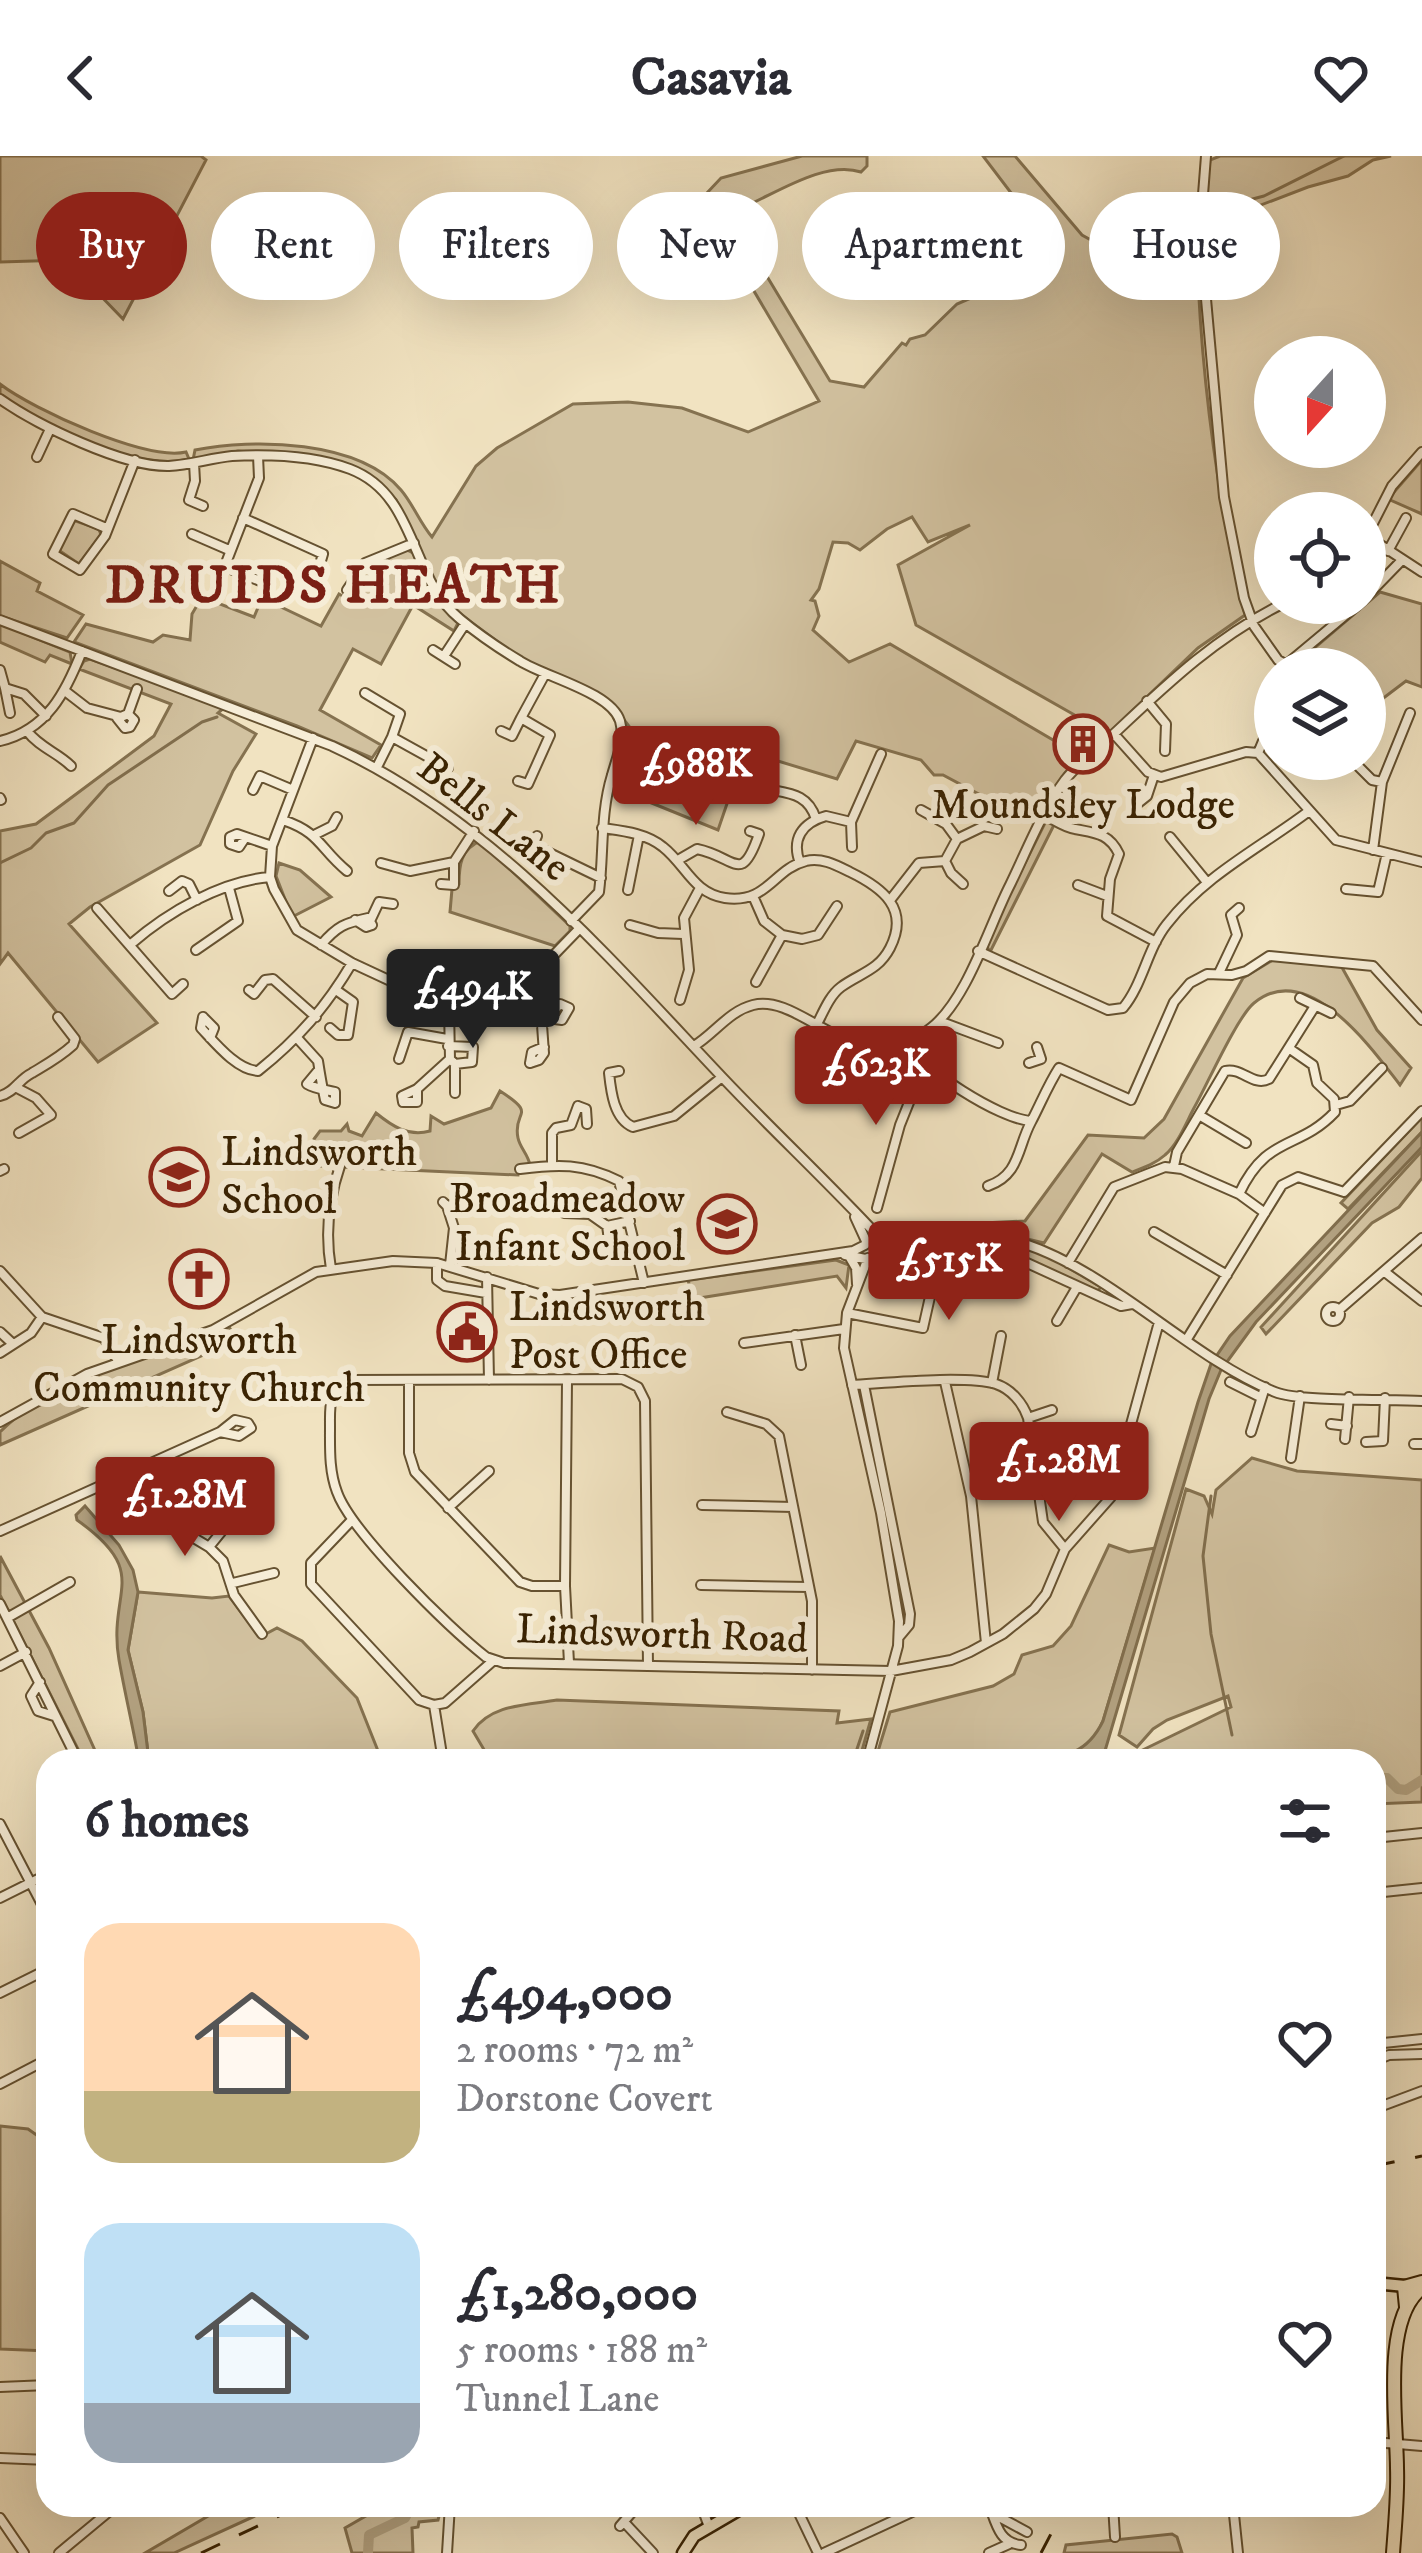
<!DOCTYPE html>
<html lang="en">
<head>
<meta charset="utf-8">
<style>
  body { margin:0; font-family:"IM FELL DW Pica",serif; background:#f2f2f3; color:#2b2b33; height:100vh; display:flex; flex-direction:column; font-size:45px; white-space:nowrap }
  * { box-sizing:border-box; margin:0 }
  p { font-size:39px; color:#7c7c81 }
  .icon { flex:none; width:66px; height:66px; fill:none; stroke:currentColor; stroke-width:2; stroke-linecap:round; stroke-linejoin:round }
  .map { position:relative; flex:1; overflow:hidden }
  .drawer { position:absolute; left:36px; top:1593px; width:1350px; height:768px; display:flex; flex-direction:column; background:#fff; border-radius:36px; box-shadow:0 12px 48px #0002 }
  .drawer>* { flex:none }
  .guide { position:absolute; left:36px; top:36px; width:1350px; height:108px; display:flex; gap:24px }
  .needle { width:78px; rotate:201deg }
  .controls { position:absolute; left:1254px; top:180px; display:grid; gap:24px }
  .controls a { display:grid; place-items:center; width:132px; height:132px; border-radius:50%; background:#fff; box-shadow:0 12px 48px #0002; font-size:60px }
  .price { position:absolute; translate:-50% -102px; padding:0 27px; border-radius:12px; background:#8f2418; color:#fff; font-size:39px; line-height:78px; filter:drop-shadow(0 3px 6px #0008) }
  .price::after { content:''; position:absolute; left:50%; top:72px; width:36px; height:27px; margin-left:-18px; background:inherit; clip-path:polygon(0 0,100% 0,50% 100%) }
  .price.on { background:#222; color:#fff }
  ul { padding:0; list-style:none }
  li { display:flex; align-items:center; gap:36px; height:300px; padding:0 48px }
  li span { display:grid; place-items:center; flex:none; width:336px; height:240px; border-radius:36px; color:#555 }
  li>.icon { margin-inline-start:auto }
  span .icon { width:144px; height:144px; fill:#fffc; stroke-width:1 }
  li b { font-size:51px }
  h2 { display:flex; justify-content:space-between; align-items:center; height:144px; padding:0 48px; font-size:51px }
  .pill { padding:0 42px; border-radius:54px; background:#fff; box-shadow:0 12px 48px #0002; font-size:42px; line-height:108px }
  .pill.on { background:#8f2418; color:#fff }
  header { display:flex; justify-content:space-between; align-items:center; height:156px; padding:0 48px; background:#fff; font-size:54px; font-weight:700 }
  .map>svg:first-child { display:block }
  .green { fill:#d2c2a0; stroke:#857250; stroke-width:3 }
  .water { fill:#b2a180; stroke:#816e4d; stroke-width:3 }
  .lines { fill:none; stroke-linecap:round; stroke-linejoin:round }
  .stream { stroke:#816e4d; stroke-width:3 }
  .river { stroke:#b2a180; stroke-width:10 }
  .minor-casing { stroke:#665231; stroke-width:12 }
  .major-casing { stroke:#382101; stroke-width:15 }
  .highway-casing { stroke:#382101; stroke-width:16 }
  .minor { stroke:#f6edd7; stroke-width:8 }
  .major { stroke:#f1e3c1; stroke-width:10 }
  .highway { stroke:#f1e3c1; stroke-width:12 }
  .rail { stroke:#382101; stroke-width:3; stroke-dasharray:21 21; stroke-linecap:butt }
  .labels { text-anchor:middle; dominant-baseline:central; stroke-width:12; stroke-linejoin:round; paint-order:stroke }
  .poi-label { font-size:42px; fill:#382101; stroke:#f6edd7 }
  .street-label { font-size:42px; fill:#382101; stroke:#f6edd7 }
  .district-label { font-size:54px; font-weight:bold; letter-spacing:3px; fill:#7a1f14; stroke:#f6edd7 }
</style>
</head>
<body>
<header><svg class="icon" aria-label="back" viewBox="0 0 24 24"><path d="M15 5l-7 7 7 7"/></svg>Casavia<svg class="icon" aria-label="heart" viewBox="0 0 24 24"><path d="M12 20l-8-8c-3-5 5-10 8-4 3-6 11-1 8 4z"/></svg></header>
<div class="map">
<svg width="1422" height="2397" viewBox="0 0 1422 2397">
  <rect width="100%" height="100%" fill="#f1e3c1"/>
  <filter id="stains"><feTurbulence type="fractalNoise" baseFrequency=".00167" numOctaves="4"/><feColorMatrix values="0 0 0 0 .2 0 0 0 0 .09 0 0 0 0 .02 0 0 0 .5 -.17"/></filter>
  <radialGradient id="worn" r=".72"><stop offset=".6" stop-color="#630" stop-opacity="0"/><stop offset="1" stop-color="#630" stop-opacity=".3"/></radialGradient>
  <path class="green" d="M0 0H201L206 4 123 163 66 104 0 106Z
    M802 0H867V10L861 16C826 4 778 36 746 50L742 79 830 225 864 231 902 187 906 189 910 183 925 179 957 148 1045 110 1046 95 1061 87 1034 67 983 0H1015L1082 79 1100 89 1154 85 1196 60C1198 194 1214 329 1245 459L1198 492 1108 578 916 469 898 409 970 369 928 386 912 361 887 373 860 394 848 387 833 386 819 433 811 444 815 445 819 460 813 474 849 506 890 488 1082 601 1065 617 1035 668 943 619H934L921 604 856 585 837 623 745 595 718 674 622 635 635 578 612 548 521 503 448 449 427 414 396 344 374 323 303 301 238 295 193 304 195 294C253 282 359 284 401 334 413 348 420 367 432 381L476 310 497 292 573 248 628 246 682 252 748 276 819 245 722 81 705 39 721 22Z
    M1220 0H1391L1373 4 1348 20 1308 31 1206 70 1203 55 1210 4Z
    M0 228C34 254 146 305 186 296L189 303C138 316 40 271 0 239Z
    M1422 304V358L1388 343Z
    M73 364 99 373 101 379 79 408 57 393Z
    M405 393 415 398 429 435 458 467 454 475 413 449 381 508 353 493 320 554 381 589 372 602 297 570 74 486 86 468 153 486 163 479 190 484 192 458 202 441 254 461 262 442 321 470 339 438 348 443 369 409Z
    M0 405 40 427 37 435 83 459 67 482 0 460Z
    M1380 436 1422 448V531L1406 525 1365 556V513H1329L1312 494Z
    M0 468 70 496 72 508 50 499 45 506 0 486Z
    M90 503 225 551 218 557 256 578 233 615 200 689 90 751 69 768 157 867 98 906 8 797 0 808V675L36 668 154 580 171 548 79 513 84 505Z
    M1047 663 1055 667 990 796 985 787Z
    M480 685 570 770V775L555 790 450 756 452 733 459 728C459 709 461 693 480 685Z
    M279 707 300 714 331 741 292 761 276 720Z
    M1278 801 1340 808 1377 874 1411 912 1400 929C1373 894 1308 802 1254 847 1237 861 1207 929 1194 952 1186 967 1178 988 1165 999 1155 1008 1143 1012 1132 1016L1102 998 1044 1087 989 1074 940 1076 943 1069 1025 1065 1088 979 1144 982 1164 963 1243 822Z
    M500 935C539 960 512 954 518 982 520 992 528 998 530 1009L519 1012 518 1019 320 1010 316 1006 314 983 320 975H341L347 968 349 975 362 980 376 957C392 970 408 981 430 975L431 960 444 968 491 952Z
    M1422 961V976L1348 1053 1341 1047Z
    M1422 995V1022L1399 1051 1372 1067 1266 1178 1261 1171Z
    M989 1081 1038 1094 1101 1131 1095 1138 964 1083Z
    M836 1104 849 1109 846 1132 837 1120 693 1143 688 1124Z
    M229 1171 237 1184 0 1289V1276C55 1220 157 1199 229 1171Z
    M1252 1302 1297 1315 1422 1324V1646L1374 1648V1605H1120L1231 1551 1228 1540 1167 1564 1153 1573 1137 1591 1119 1579 1186 1333 1204 1340 1212 1358 1216 1334Z
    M1109 1389 1129 1396 1155 1392 1103 1565C1099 1573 1096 1584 1089 1589 1056 1615 920 1605 875 1605L890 1556 993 1530 1014 1518 1022 1499 1053 1490 1071 1470Z
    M0 1400 49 1492 97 1599 84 1605 0 1439Z
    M138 1436 212 1442 229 1440 260 1481 277 1472 302 1485 357 1542 382 1605H149L143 1556 128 1494Z
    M557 1544 839 1555 837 1567 871 1563 859 1605H485L486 1597 473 1575C491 1548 528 1549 557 1544Z
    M0 1970 28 1973 48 1987V2195L0 2193Z
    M227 2349H279L174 2397H145Z
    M385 2349H442L438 2364 419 2366 418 2371 412 2372 413 2397H352L345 2372Z
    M1172 2378 1177 2381 1182 2397H1064L1066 2389Z"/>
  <path class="water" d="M1422 976V991L1256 1166 1221 1214 1209 1243 1102 1605H1019C1058 1600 1084 1604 1103 1565L1198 1246 1211 1208 1230 1180Z
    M85 1350 119 1389 133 1414 138 1436 128 1494 143 1556 149 1605H139C133 1571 125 1538 119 1504 107 1434 153 1418 77 1364L76 1359Z"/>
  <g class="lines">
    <path class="stream" d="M1207 55 1264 40 1344 0
      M0 707 31 692 46 677 74 667 108 629 202 566 217 561
      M1211 1340 1203 1400 1211 1478 1232 1579
      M853 1605 863 1575"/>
    <path class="river" d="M1374 1622H1387L1398 1633 1406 1634 1422 1624
      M368 2397 369 2379 405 2362 412 2349"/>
    <g class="minor-casing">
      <path id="minor" d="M1206 0 1200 77 1224 341 1244 442 1254 470 1278 504 1292 512
        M0 243C37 269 123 311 169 310 190 309 211 302 232 300 269 298 315 300 350 313 418 339 409 422 460 463 478 478 500 493 520 505 545 521 611 536 620 565 625 583 617 601 612 619 600 658 604 697 599 736L571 765
        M258 300 259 322 226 407 228 412 265 427
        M37 301 50 273
        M194 307 195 325 189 344 203 350
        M243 362 323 398 320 408
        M106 372 73 358 53 398 80 414 105 380 135 304
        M192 378 229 394
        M1367 380 1422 416
        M1365 383 1392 330 1422 296
        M1388 395 1406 362
        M347 434 365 407 414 387
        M1365 442 1402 404
        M0 464 332 590C490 663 604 796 722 921 773 975 827 1025 877 1079L916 1089
        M433 494 455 508
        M444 500 465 468
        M1288 507 1360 447
        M0 514 5 532 24 538 46 560
        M5 532 10 557
        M65 535 87 552 121 561 128 558 137 533
        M365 537 400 558 392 581
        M1147 545 1166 568 1165 595
        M117 562 125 572 130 571 134 564 128 558
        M27 575C40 592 57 596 71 610
        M501 575 512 580 521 562
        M1114 578 1148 616 1161 621 1246 596 1258 597 1336 684 1422 706
        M313 582 272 690 270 721 274 733 297 774 352 807 438 847 469 851 518 836 579 773
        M0 585C47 574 66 536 82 495
        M1258 597 1263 585
        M1351 603 1372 624 1382 626
        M377 611 392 581 448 612
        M518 625 528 628 550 579 521 562 545 518
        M759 631C784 638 807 634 816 663
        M253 634 260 620 293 634
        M0 642 1 644
        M1132 652 1147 640 1154 619
        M1044 659C1053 663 1065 672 1075 673 1095 677 1109 677 1119 698L1110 723 1107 760 1156 786
        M283 664C321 677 319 692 347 715
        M851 666 852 691
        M602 672C623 675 646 677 663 691 686 709 693 737 725 742 768 748 773 713 806 705 821 701 836 709 850 716 883 732 910 753 890 792 878 815 860 817 841 831 829 840 823 857 816 870
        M316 678 332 670 337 661
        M537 680 533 689 601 722
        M1170 681 1206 725
        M245 682 239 691 230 688V681L237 678 272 690
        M957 683 984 670 997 673
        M1373 694 1382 626 1410 557
        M678 704 697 693C736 701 741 730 759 678L750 675
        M945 705 951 717 963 728
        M381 707 410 715 454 706
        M800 707C791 683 802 667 826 660L851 666 881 598
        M441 728 454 729V706L474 675
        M1078 729 1107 740
        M1346 733 1378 736 1387 697
        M628 734 639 679
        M169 735 182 725 189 728 197 744
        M753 740 764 765 782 779 756 826
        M891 743 919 707 945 705 957 683 946 668 921 654
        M97 752 172 838 183 828
        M371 763 379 746 393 748
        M630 769 658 777 683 778
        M782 779 802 783 818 779 837 750
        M131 788C168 756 221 725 270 721
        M321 789C337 770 345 767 368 762L372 769 366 771 355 764
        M196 794 238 765 229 732
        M978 795 1108 854 1123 852C1143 828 1147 793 1167 768 1206 718 1260 692 1309 655
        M1219 817 1237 779 1231 759 1239 752
        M249 834 254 838 265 824 273 823 316 861
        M518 836 542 869 560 848 569 852 562 864 547 862
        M1300 842 1331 857
        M680 844 689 814 684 762 700 732
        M449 851 450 903 455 908V937
        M203 861 201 872C216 888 237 914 258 915 298 883 326 851 352 807
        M203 861 214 872 210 882
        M939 865 998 887
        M330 872 338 879H348L353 846 336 834
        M298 883 318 905C320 918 322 930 325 944L335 947V936C327 934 315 933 307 928L317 916
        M848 885 834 921 851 929
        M905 886C922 913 999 963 1031 965
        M448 890 473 891 472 906 455 908
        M694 890C714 878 729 855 753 849 804 836 857 931 931 872 967 844 989 770 1010 729 1027 694 1042 655 1065 624 1080 605 1100 591 1118 574 1170 525 1219 479 1284 447
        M399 903 408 876 447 883
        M530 907 539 904 544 897 542 869
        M530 907 532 896 544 891
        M1029 907 1041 903 1037 891
        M619 915 609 917C611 936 614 963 633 971L674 960 722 921
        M17 932 36 942 51 959 19 977
        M417 933 402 940 403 946H417V933L450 903
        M0 940C15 936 18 924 32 917 47 908 60 901 73 889L75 883 58 861
        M1336 949 1350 945 1382 912
        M1199 959 1246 987
        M552 1009V977L556 972 571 969 578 950 586 953 587 968
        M1174 1010 1177 996 1225 915C1242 911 1253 931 1269 923L1315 850
        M520 1013C558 1008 583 1007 619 1025L644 1127
        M0 1015 4 1013
        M988 1030C1020 1019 1017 992 1031 966 1040 949 1048 929 1059 912L1131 944 1174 846 1190 827 1207 818 1232 819 1246 815 1269 800 1373 810 1422 864
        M1239 1038C1267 978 1298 995 1335 956L1334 943 1317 927 1313 909 1290 893
        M443 1046 447 1050 459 1048
        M447 1050 454 1072 450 1109
        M877 1052 900 969 924 909
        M590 1058 564 1057 557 1045C568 1039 578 1043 589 1049L590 1058 607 1070 630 1065
        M855 1061 866 1085
        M607 1070 611 1097
        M1154 1076 1227 1119
        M957 1080 967 1090 1014 1101 1121 1150 1132 1148
        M845 1099 881 1106C1029 1012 1148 1185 1275 1236 1299 1246 1390 1243 1422 1245
        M849 1100 856 1112 857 1128
        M437 1107V1124L445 1130 486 1137
        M1068 1107 1114 1031 1165 1011 1182 1013 1239 1038 1265 1057
        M331 1113C325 1078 329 1042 340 1010
        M0 1115 42 1161 104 1182 118 1205
        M1385 1116 1422 1145
        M487 1121 489 1224
        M1326 1158a7 7 0 1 1 14 0a7 7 0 1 1-14 0Z
        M1339 1154 1422 1082
        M847 1157 923 1172 934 1123
        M1057 1165 1077 1131
        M0 1176 13 1188
        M795 1179 801 1209
        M1187 1183 1282 1029 1298 1021 1344 1036 1422 955
        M744 1187 844 1173
        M0 1197 31 1177 42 1161
        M409 1225V1297L415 1316 520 1426 532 1430H565
        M567 1225 565 1430 569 1507
        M945 1226 971 1340 986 1487
        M1230 1226 1260 1241
        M992 1227 1001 1180
        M852 1229C887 1227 965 1219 996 1228 1011 1233 1023 1247 1028 1262L1043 1366 1065 1393
        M864 1229 910 1458 909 1469 899 1481
        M727 1256 766 1268 779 1280 812 1445V1514
        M1028 1262 1052 1254
        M0 1266 87 1218 213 1174 316 1116 393 1105 437 1107 539 1138 560 1139 853 1095 865 1089
        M1331 1268 1347 1270
        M1251 1276 1265 1231
        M1345 1283 1349 1241
        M1366 1286 1383 1285 1385 1242
        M1414 1288H1422
        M1291 1302 1300 1240
        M142 1309 162 1355 174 1370 209 1391 223 1405 234 1439 262 1478
        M702 1349 793 1351
        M448 1352 489 1315
        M351 1365 311 1407V1428L419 1544 434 1549 445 1547 494 1504
        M0 1375 220 1276 239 1280 251 1272 248 1267 235 1264 220 1276
        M209 1391 247 1344
        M233 1427 274 1417
        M701 1429 809 1431
        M0 1448 78 1605
        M7 1462 70 1426
        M0 1510 26 1496
        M648 1510 645 1245 638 1231 622 1223 349 1224C328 1236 330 1248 330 1271 330 1293 329 1315 337 1336 351 1376 449 1472 486 1501L504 1507 891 1515 951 1504 970 1496 1003 1478 1034 1453 1046 1438 1065 1393 1111 1341 1159 1166
        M40 1526 31 1540 38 1555 54 1560
        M434 1549 443 1605
        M867 1605 898 1490 899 1465 881 1357 844 1192 847 1157 868 1102
        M0 1668 48 1760
        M1374 1682 1422 1677
        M1374 1737 1422 1732
        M0 1742 48 1718
        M0 1837 48 1813
        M1374 1888 1422 1883
        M1374 1905 1389 1899 1422 1898
        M0 1928 48 1903
        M1374 1953 1422 1935
        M0 2231 48 2229
        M1374 2286 1422 2290
        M0 2302 48 2304
        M701 2349 709 2371
        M795 2349 818 2397
        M989 2349C996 2367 999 2387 1021 2389
        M1113 2349 1115 2381
        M1233 2349 1238 2397
        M577 2350V2349
        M0 2362 24 2397
        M995 2363 1001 2362 1027 2376
        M624 2366 653 2397
        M620 2370 633 2355
        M59 2397 117 2349
        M447 2397 450 2349
        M824 2397 927 2349
        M989 2397 1009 2388"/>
    </g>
    <g class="major-casing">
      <path id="major" d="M1374 2127 1405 2130
        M683 2397 694 2380 747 2349"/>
    </g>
    <g class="highway-casing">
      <path id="highway" d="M1406 2151 1404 2131 1422 2126
        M1393 2397C1395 2369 1398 2340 1397 2312 1397 2266 1381 2163 1422 2132"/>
    </g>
    <use href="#minor" class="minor"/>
    <use href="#major" class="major"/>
    <use href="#highway" class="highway"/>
    <path class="rail" d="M1374 2010 1422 2000
      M201 2397 302 2349
      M1041 2397 1066 2349"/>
  </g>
  <defs>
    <g id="building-ring" transform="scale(3)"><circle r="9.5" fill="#f6edd7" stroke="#8f2418" stroke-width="1.5"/><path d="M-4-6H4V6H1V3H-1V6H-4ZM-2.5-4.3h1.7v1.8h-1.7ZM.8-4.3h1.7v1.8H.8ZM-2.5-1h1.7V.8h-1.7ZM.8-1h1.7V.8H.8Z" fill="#8f2418"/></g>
    <g id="school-ring" transform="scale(3)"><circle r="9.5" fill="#f6edd7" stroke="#8f2418" stroke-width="1.5"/><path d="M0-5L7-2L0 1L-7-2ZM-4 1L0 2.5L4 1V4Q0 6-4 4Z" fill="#8f2418"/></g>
    <g id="church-ring" transform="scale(3)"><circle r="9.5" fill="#f6edd7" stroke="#8f2418" stroke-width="1.5"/><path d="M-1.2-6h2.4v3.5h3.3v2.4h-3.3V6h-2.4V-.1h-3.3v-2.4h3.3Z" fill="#8f2418"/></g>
    <g id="civic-ring" transform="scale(3)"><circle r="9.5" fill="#f6edd7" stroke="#8f2418" stroke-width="1.5"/><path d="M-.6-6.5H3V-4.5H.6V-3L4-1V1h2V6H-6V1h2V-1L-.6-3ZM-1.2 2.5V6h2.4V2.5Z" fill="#8f2418"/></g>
  </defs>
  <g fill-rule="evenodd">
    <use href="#building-ring" x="1083" y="588"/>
    <use href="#school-ring" x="179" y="1021"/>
    <use href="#school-ring" x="727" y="1068"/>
    <use href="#church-ring" x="199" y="1123"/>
    <use href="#civic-ring" x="467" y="1176"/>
  </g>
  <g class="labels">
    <g class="poi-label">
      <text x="1083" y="650">Moundsley Lodge</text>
      <text x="221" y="997" text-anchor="start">Lindsworth<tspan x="221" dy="48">School</tspan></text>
      <text x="685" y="1044" text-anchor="end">Broadmeadow<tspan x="685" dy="48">Infant School</tspan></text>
      <text x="509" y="1152" text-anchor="start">Lindsworth<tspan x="509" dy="48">Post Office</tspan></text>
      <text x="199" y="1185">Lindsworth<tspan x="199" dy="48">Community Church</tspan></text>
    </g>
    <g class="street-label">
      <text transform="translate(493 662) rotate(38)">Bells Lane</text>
      <text transform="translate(662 1479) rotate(2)">Lindsworth Road</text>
    </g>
    <g class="district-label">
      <text x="334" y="430">DRUIDS HEATH</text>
    </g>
  </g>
  <rect width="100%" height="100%" filter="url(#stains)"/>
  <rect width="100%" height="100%" fill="url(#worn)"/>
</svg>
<div class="controls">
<a><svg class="needle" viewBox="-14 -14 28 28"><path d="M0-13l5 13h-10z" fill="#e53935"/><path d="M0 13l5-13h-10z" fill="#7c7c81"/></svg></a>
<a><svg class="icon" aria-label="locate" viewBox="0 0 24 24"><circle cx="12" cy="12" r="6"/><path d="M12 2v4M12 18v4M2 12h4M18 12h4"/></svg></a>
<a><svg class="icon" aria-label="layers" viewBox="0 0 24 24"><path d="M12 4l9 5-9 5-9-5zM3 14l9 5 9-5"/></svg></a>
</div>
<b class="price" style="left:696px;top:672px">£988K</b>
<b class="price on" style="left:473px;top:895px">£494K</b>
<b class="price" style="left:876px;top:972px">£623K</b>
<b class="price" style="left:949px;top:1167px">£515K</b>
<b class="price" style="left:1059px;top:1368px">£1.28M</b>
<b class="price" style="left:185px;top:1403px">£1.28M</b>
<div class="guide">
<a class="pill on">Buy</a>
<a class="pill">Rent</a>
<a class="pill">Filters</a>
<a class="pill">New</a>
<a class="pill">Apartment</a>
<a class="pill">House</a>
</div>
<section class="drawer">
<h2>6 homes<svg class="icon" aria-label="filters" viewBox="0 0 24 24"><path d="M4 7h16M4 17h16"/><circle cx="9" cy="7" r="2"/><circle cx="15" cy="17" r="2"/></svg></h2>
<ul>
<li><span style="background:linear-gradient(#ffd9b3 70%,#c2b280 0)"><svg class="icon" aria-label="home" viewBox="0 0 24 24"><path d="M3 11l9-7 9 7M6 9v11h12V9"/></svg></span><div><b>£494,000</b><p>2 rooms · 72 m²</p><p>Dorstone Covert</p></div><svg class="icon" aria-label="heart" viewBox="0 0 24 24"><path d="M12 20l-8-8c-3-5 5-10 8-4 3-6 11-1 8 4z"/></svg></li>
<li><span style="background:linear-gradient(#bfe0f5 75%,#9aa5b1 0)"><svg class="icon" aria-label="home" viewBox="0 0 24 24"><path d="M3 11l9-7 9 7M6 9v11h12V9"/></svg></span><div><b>£1,280,000</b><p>5 rooms · 188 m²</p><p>Tunnel Lane</p></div><svg class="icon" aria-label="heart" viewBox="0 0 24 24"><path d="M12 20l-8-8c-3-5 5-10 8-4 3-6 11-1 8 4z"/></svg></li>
</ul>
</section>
</div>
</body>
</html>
